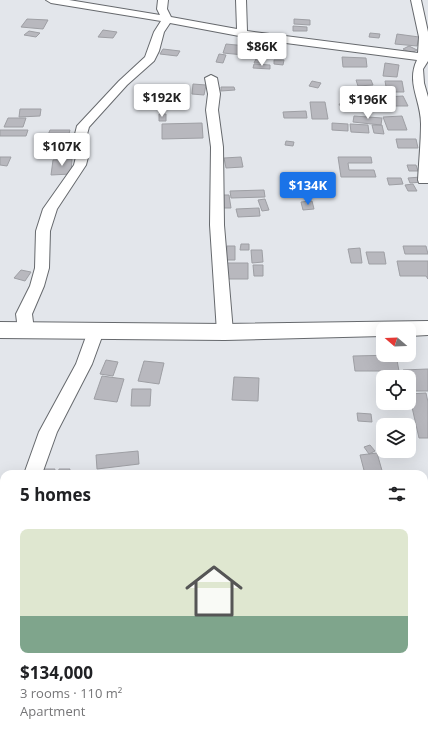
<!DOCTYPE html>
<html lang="en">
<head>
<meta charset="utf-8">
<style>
  body { margin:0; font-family:"Open Sans",sans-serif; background:#f2f2f2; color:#202124; height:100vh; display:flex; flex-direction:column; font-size:15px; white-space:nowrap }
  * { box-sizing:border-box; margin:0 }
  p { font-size:13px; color:#757577 }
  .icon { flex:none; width:22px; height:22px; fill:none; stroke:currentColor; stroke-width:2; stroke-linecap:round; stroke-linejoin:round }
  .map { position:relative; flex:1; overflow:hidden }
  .drawer { position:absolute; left:0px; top:470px; width:428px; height:268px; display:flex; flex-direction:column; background:#fff; border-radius:12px 12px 0 0; box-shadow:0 4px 16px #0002 }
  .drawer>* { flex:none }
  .needle { width:26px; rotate:289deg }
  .controls { position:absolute; left:376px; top:322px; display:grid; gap:8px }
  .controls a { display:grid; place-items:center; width:40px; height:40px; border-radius:8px; background:#fff; box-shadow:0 4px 16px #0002; font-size:20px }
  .price { position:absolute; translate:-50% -34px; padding:0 9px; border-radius:4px; background:#fff; color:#222; font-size:13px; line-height:26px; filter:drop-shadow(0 1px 2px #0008) }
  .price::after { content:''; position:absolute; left:50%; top:24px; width:12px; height:9px; margin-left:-6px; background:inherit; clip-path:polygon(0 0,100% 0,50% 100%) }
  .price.current { background:#1a73e8; color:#fff }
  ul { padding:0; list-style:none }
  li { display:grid; align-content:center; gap:8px; height:212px; padding:0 20px }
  li span { display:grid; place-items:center; height:124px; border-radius:8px; color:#555 }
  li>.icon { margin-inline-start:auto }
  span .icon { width:72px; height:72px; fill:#fffc; stroke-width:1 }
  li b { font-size:17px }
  h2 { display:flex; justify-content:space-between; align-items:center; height:48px; padding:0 20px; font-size:17px }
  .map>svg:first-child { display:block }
  .building { fill:#b8b8be; stroke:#9e9fa4 }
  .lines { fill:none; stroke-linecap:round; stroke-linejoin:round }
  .minor-casing { stroke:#66696d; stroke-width:2 }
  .secondary-casing { stroke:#66696d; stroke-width:2 }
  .minor { fill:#fff; fill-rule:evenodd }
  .secondary { fill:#fff; fill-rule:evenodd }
</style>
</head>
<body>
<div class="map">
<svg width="428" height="738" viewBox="0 0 428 738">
  <rect width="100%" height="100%" fill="#e3e6eb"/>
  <path class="building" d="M27 19 48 20 43 29 21 27Z
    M294 19 310 20V25L294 24Z
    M293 26 307 27V31H293Z
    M103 30 117 32 113 38 98 37Z
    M29 31 40 33 36 37 24 35Z
    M370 33 380 34 379 38 369 37Z
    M397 34 419 37 417 46 395 44Z
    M226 44 247 46 244 55 223 53Z
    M409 46 417 50 411 53 403 49Z
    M257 47 278 48 276 57 255 56Z
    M163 49 180 51 177 56 160 54Z
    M219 54 226 55 223 63 216 62Z
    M257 57H264L261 63H254Z
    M342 57 366 58 367 67H343Z
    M274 60H284L283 65 274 64Z
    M385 63 399 65 397 77 383 76Z
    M254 64 270 65V69L253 68Z
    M356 80H371L373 85 358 86Z
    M312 81 321 83 318 88 309 86Z
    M385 81H402L404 92H387Z
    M193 84 206 85 204 95 192 94Z
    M221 87H234L235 90 221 91Z
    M363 87H384L386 93 365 94Z
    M403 96 408 106H390L386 97Z
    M310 102H325L328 119H312Z
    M347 103 350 108 342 109 339 104Z
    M20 109H41L40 116 19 117Z
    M306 111 307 118H284L283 112Z
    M159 114H166V121H159Z
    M354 116 382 118 381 125 353 122Z
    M402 116 407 130H388L383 117Z
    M8 118H26L23 127H4Z
    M202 123 203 138 162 139V124Z
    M332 123 348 124V131L332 130Z
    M350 124 368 125 369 133 351 132Z
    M372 125H382L384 134 374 133Z
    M0 130H28L26 136H0Z
    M50 130H70L67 141 46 140Z
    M396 139H416L418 148H398Z
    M286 141 294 142 293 146 285 145Z
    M64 146 66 156 50 158 49 147Z
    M0 157H11L7 166 0 165Z
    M241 157 243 167 226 168 224 158Z
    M338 157H371L372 163H348L349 170H374L376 177H341Z
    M72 159 71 174 51 175 53 160Z
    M407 165H416L418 171H409Z
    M421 177 423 182 410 183 408 178Z
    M387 178H401L403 184 389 185Z
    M413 184 417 191H408L405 185Z
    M264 190 265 197 231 198 230 191Z
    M218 195H229L231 208H220Z
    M265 199 269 210 262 211 258 200Z
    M312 201 314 209 303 210 301 202Z
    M259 208 260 216 238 217 236 209Z
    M241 244H249V250H240Z
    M227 246H235V260H226Z
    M403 246H426L428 254H405Z
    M360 248 362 263H351L348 249Z
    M251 250H262L263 262 252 263Z
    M366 252H384L386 264H369Z
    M397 261H428V279L426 276H400Z
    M225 263H248V279H225Z
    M253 265H263V276H254Z
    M21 270 31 272 25 281 14 278Z
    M396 355 399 371H355L353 356Z
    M106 360 118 362 113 376 100 374Z
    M144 361 164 363 159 384 138 381Z
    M428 369V391H409V377H404L403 370Z
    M102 376 124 379 117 402 94 399Z
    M234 377 259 378 258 401 232 400Z
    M132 389H151L150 406H131Z
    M426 393 428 402V438H419L409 394Z
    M357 413 371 414 372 422 358 421Z
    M370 445 375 451 369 454 364 447Z
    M138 451 139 464 97 469 96 455Z
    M377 453 383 474H365L360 455Z
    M40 469H55L54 474H40Z
    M59 469H70L69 474H58Z
    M70 471H100L99 474H70Z
    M102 471 122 472V474H102Z
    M0 510H4V537H0Z"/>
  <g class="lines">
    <g class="minor-casing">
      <path id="minor" d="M46 0H69L160 15 157 9 158 0H168L167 9 171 17 237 29 236 0H246L247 31 418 53 419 37 411 0H421L428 32V61L423 69 424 83 428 97V183H419L418 180C419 161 421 142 421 124 421 100 406 83 417 60L255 39 170 23 164 32 159 51 154 61 127 85 89 127 86 138 88 157 86 165 57 209 50 231 49 268 44 286 32 314 34 330 31 334 26 335 21 334 18 330 16 314 30 286 35 268 36 231 43 209 74 165 76 157 74 138 77 126 119 81 145 57 154 32 161 21 51 3Z
        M211 75 217 78 220 94 218 110 223 147 224 225 233 332 230 336 225 337 220 336 217 332 210 225 211 147 206 110 208 94 205 78Z
        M96 326 101 327 104 331 92 364 57 432 42 474H24L39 432 76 364 88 331 91 327Z
        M4 676V713L0 715V678Z"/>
    </g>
    <g class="secondary-casing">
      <path id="secondary" d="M428 321V335L409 336V329H383V336L225 340 0 338V322L225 324Z"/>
    </g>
    <use href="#minor" class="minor"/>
    <use href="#secondary" class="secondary"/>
  </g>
</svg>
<div class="controls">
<a><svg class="needle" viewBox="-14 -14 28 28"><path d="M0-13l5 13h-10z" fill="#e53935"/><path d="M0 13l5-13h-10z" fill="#757577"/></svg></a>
<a><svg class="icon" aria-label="locate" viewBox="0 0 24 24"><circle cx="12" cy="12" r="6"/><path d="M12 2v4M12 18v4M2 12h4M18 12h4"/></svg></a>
<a><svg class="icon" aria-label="layers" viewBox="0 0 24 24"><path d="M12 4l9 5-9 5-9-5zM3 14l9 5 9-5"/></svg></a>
</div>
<b class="price" style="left:262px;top:67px">$86K</b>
<b class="price" style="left:162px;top:118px">$192K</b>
<b class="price" style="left:368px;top:120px">$196K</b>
<b class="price" style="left:62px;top:167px">$107K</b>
<b class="price current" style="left:308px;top:206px">$134K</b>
<section class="drawer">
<h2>5 homes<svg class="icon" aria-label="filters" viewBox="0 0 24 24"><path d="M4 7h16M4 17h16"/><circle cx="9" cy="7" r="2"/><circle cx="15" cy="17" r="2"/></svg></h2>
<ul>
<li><span style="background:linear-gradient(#dfe7d0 70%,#7fa58c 0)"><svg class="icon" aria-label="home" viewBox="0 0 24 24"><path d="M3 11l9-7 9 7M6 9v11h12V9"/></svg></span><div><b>$134,000</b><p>3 rooms · 110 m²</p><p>Apartment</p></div></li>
</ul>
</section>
</div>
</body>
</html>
